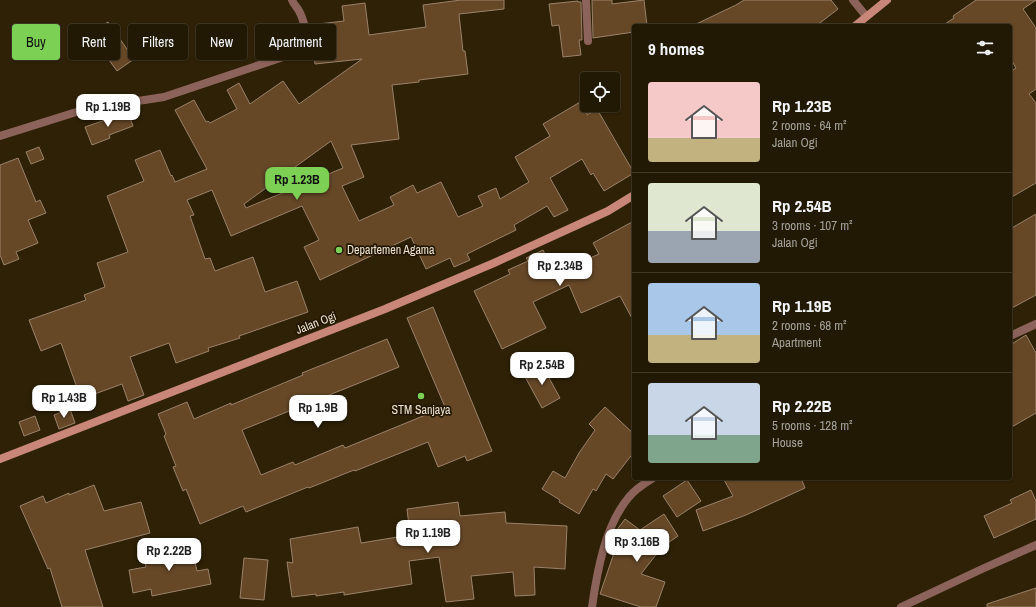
<!DOCTYPE html>
<html lang="en">
<head>
<meta charset="utf-8">
<style>
  body { margin:0; font-family:"Archivo Narrow",sans-serif; background:#2e2613; color:#f1f3f6; height:100vh; display:flex; flex-direction:column; font-size:15px; white-space:nowrap }
  * { box-sizing:border-box; margin:0 }
  p { font-size:13px; color:#a2a09a }
  .icon { flex:none; width:22px; height:22px; fill:none; stroke:currentColor; stroke-width:2; stroke-linecap:round; stroke-linejoin:round }
  .map { position:relative; flex:1; overflow:hidden }
  .drawer { position:absolute; left:632px; top:24px; width:380px; height:456px; display:flex; flex-direction:column; background:#221904; border-radius:4px; box-shadow:0 1px 3px #0004,0 0 0 1px #3f3826 }
  .drawer>* { flex:none }
  .hud { position:absolute; left:12px; top:24px; width:380px; height:36px; display:flex; gap:8px }
  .fabs { position:absolute; left:580px; top:72px; display:grid; gap:8px }
  .fabs a { display:grid; place-items:center; width:40px; height:40px; border-radius:4px; background:#221904; box-shadow:0 1px 3px #0004,0 0 0 1px #3f3826; font-size:20px }
  .price { position:absolute; translate:-50% -34px; padding:0 9px; border-radius:8px; background:#fff; color:#222; font-size:13px; line-height:26px; filter:drop-shadow(0 1px 2px #0008) }
  .price::after { content:''; position:absolute; left:50%; top:24px; width:12px; height:9px; margin-left:-6px; background:inherit; clip-path:polygon(0 0,100% 0,50% 100%) }
  .price.active { background:#7cd155; color:#111 }
  ul { padding:0; list-style:none }
  li { display:flex; align-items:center; gap:12px; height:100px; padding:0 16px }
  li+li { border-top:1px solid #3f3826 }
  li span { display:grid; place-items:center; flex:none; width:112px; height:80px; border-radius:4px; color:#555 }
  li>.icon { margin-inline-start:auto }
  span .icon { width:48px; height:48px; fill:#fffc; stroke-width:1 }
  li b { font-size:17px }
  h2 { display:flex; justify-content:space-between; align-items:center; height:48px; padding:0 16px; font-size:17px }
  .tag { padding:0 14px; border-radius:4px; background:#221904; box-shadow:0 1px 3px #0004,0 0 0 1px #3f3826; font-size:14px; line-height:36px }
  .tag.active { background:#7cd155; color:#111 }
  .map>svg:first-child { display:block }
  .building { fill:#664827; stroke:#9a826a; fill-rule:evenodd }
  .lines { fill:none; stroke-linecap:round; stroke-linejoin:round }
  .street { stroke:#8c635a; stroke-width:8 }
  .secondary { stroke:#c88778; stroke-width:8 }
  .poi-dot { fill:#7cd155; stroke:#241700; stroke-width:1.5 }
  .labels { text-anchor:middle; dominant-baseline:central; stroke-width:3.5; stroke-linejoin:round; paint-order:stroke }
  .poi-label { font-size:12px; fill:#ebe2d3; stroke:#241700; text-anchor:start }
  .street-label { font-size:12px; fill:#ebe2d3; stroke:#241700 }
</style>
</head>
<body>
<div class="map">
<svg width="1036" height="607" viewBox="0 0 1036 607">
  <rect width="100%" height="100%" fill="#2e2106"/>
  <path class="building" d="M461 0H504V9L459 14 463 51H465L468 74 419 80V82L392 85 399 139 351 145 364 177 342 186 359 221 394 205 390 197 413 185 417 193 441 182 458 217 483 206 478 196 496 188 500 199 529 182 515 157 550 136 543 124 587 98V115L597 109 634 173 604 191 593 173 591 175 582 159 550 178 568 210 554 217 547 206 514 225 516 230 467 254 470 260 454 267 450 258 426 269 411 237 320 280 304 247 319 240 302 206 231 236 212 190 187 200 194 215 190 216 205 259 210 258 215 271 253 257 265 292 297 281 308 312 239 336 240 338 208 348 209 351 176 363 169 343 130 357 144 395 128 401 122 384 81 399 61 343 41 351 29 320 86 300 84 295 105 287 97 263 128 252 107 196 144 181 135 160 160 150 171 176 172 175 175 182 207 169 175 110 194 100 206 122 208 121 210 123 237 109 227 90 239 83 250 104 283 81 299 104 362 59 315 64 310 25 344 21 342 6 365 3 369 35 426 27 423 5ZM331 141 343 168 246 208 244 204Z
    M592 0H612V4L644 0 647 26H634V32L593 38Z
    M744 0H831L838 9 816 26H692L736 5Z
    M976 0H1036L1023 9 1036 28V89L1029 94 1036 103V183L1010 198V72L1016 68 1010 58V26H942L954 18 953 16Z
    M578 1V2H581L582 40H579L581 55 563 57 559 25 552 26 549 4Z
    M108 22 134 59 117 71 90 34Z
    M27 33 35 43 20 55 12 44Z
    M128 112 133 126 109 135 110 138 92 145 85 127Z
    M39 147 44 159 31 164 26 152Z
    M18 158 36 202 40 200 46 213 28 220 38 243 16 252 19 259 4 265 0 255V165Z
    M1036 214V295L1010 309V229Z
    M634 221V322L620 296 581 313 569 285 533 302 546 328 502 349 474 291 510 274 508 270 528 261 526 258 543 250 553 271H555L556 273 599 254 593 243Z
    M433 307 492 451 467 461 465 456 438 467 428 442 355 471 354 470 309 488 308 487 246 512 243 506 200 524 186 489 183 491 173 467 176 466 164 436 166 434 158 414 187 402 194 419 231 403V405L303 375 302 373 387 339 399 367 242 430 261 475 293 462 295 465 343 445 345 448 445 407 407 318Z
    M1026 335 1036 353V413L1010 428V345Z
    M542 365 560 398 542 408 524 375Z
    M605 407 634 434V452L613 479 606 474 596 491 593 489 579 514 559 502 560 500 542 489 553 471 565 478 579 453 595 430 589 424Z
    M70 409 75 423 59 429 54 415Z
    M35 416 40 430 24 436 19 422Z
    M723 478H801L805 488 746 515 703 531 696 510 733 496Z
    M687 480 701 501 677 517 663 496Z
    M94 485 104 511 141 502 150 533 85 550 103 607H62L50 568 48 569 20 506 43 496 46 503 69 493V495Z
    M1031 490 1036 501V519L994 538 984 516 1012 503 1010 500Z
    M458 502 460 516 505 512 506 523 567 526 565 569 534 567 535 595 515 596 513 572 471 576 474 599 446 602 439 557 409 561 412 584 344 595V592L316 596V594L292 597 287 562 293 563 290 539 358 527 361 543 410 535 407 509Z
    M664 514 678 536 662 547 641 574 665 582 656 607H641L600 594 615 550 610 546 613 537 616 531 625 519 640 530Z
    M191 545 197 571 208 569 211 584 152 596 151 589 133 593 129 570 146 567 143 555Z
    M244 558 268 560 264 600 240 598Z
    M1036 588V607H987V604Z"/>
  <g class="lines">
    <path class="street" d="M586 0 588 41
      M853 0 866 16
      M0 136 86 109 164 97 298 52 306 47C308 37 304 20 299 11 297 7 294 5 292 0
      M1010 336 1036 324
      M592 607C597 572 605 525 629 497 635 489 645 483 653 478
      M901 607 982 569 1036 545"/>
    <path class="secondary" d="M855 26 887 0
      M0 459 385 309 494 263 608 211 634 195"/>
  </g>
  <g class="poi-dot">
    <circle cx="339" cy="250" r="4"/>
    <circle cx="421" cy="396" r="4"/>
  </g>
  <g class="labels">
    <g class="poi-label">
      <text x="347" y="250">Departemen Agama</text>
      <text x="421" y="410" text-anchor="middle">STM Sanjaya</text>
    </g>
    <g class="street-label">
      <text transform="translate(316 323) rotate(-21)">Jalan Ogi</text>
    </g>
  </g>
</svg>
<div class="fabs">
<a><svg class="icon" aria-label="locate" viewBox="0 0 24 24"><circle cx="12" cy="12" r="6"/><path d="M12 2v4M12 18v4M2 12h4M18 12h4"/></svg></a>
</div>
<b class="price" style="left:108px;top:128px">Rp 1.19B</b>
<b class="price active" style="left:297px;top:201px">Rp 1.23B</b>
<b class="price" style="left:560px;top:287px">Rp 2.34B</b>
<b class="price" style="left:542px;top:386px">Rp 2.54B</b>
<b class="price" style="left:64px;top:419px">Rp 1.43B</b>
<b class="price" style="left:318px;top:429px">Rp 1.9B</b>
<b class="price" style="left:428px;top:554px">Rp 1.19B</b>
<b class="price" style="left:637px;top:563px">Rp 3.16B</b>
<b class="price" style="left:169px;top:572px">Rp 2.22B</b>
<div class="hud">
<a class="tag active">Buy</a>
<a class="tag">Rent</a>
<a class="tag">Filters</a>
<a class="tag">New</a>
<a class="tag">Apartment</a>
</div>
<section class="drawer">
<h2>9 homes<svg class="icon" aria-label="filters" viewBox="0 0 24 24"><path d="M4 7h16M4 17h16"/><circle cx="9" cy="7" r="2"/><circle cx="15" cy="17" r="2"/></svg></h2>
<ul>
<li><span style="background:linear-gradient(#f6c9c9 70%,#c2b280 0)"><svg class="icon" aria-label="home" viewBox="0 0 24 24"><path d="M3 11l9-7 9 7M6 9v11h12V9"/></svg></span><div><b>Rp 1.23B</b><p>2 rooms · 64 m²</p><p>Jalan Ogi</p></div></li>
<li><span style="background:linear-gradient(#dfe7d0 60%,#9aa5b1 0)"><svg class="icon" aria-label="home" viewBox="0 0 24 24"><path d="M3 11l9-7 9 7M6 9v11h12V9"/></svg></span><div><b>Rp 2.54B</b><p>3 rooms · 107 m²</p><p>Jalan Ogi</p></div></li>
<li><span style="background:linear-gradient(#a9c7e8 65%,#c2b280 0)"><svg class="icon" aria-label="home" viewBox="0 0 24 24"><path d="M3 11l9-7 9 7M6 9v11h12V9"/></svg></span><div><b>Rp 1.19B</b><p>2 rooms · 68 m²</p><p>Apartment</p></div></li>
<li><span style="background:linear-gradient(#c9d6e8 65%,#7fa58c 0)"><svg class="icon" aria-label="home" viewBox="0 0 24 24"><path d="M3 11l9-7 9 7M6 9v11h12V9"/></svg></span><div><b>Rp 2.22B</b><p>5 rooms · 128 m²</p><p>House</p></div></li>
</ul>
</section>
</div>
</body>
</html>
